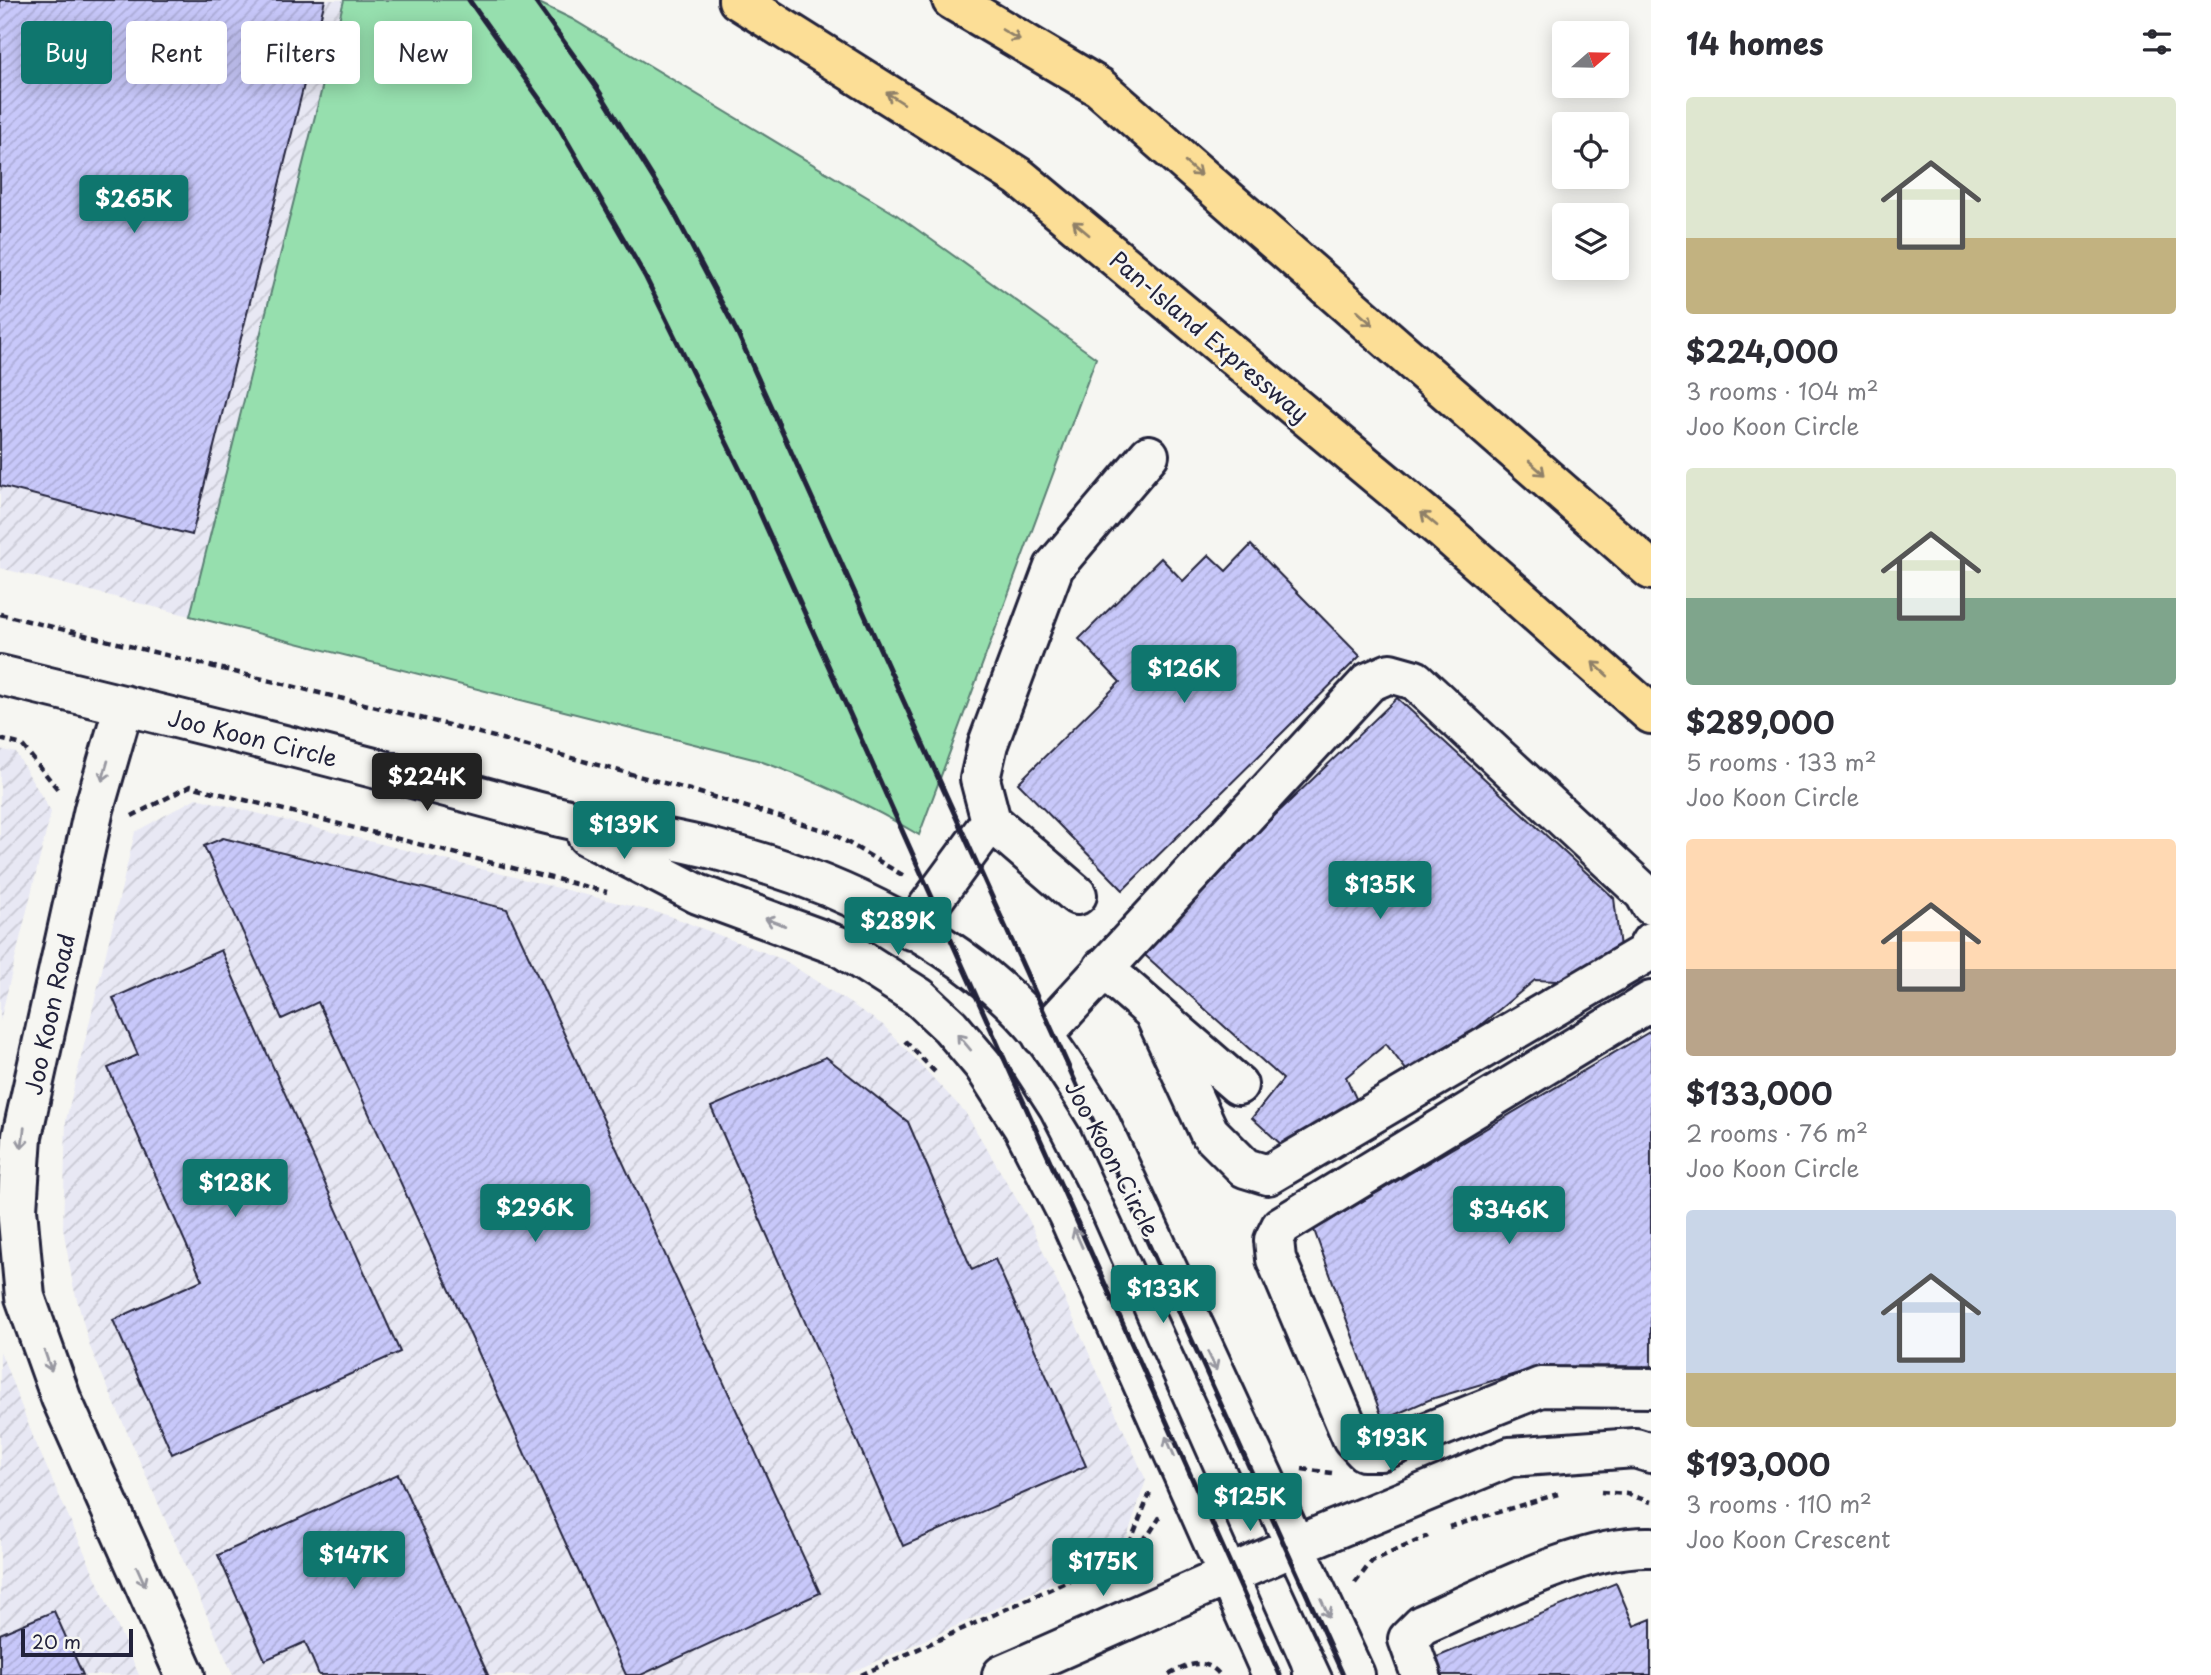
<!DOCTYPE html>
<html lang="en">
<head>
<meta charset="utf-8">
<style>
  body { margin:0; font-family:"Playpen Sans",sans-serif; background:#f2f2f3; color:#2b2b33; height:100vh; display:flex; flex-direction:column; font-size:26px; white-space:nowrap }
  * { box-sizing:border-box; margin:0 }
  p { font-size:23px; color:#7c7c81 }
  .icon { flex:none; width:38px; height:38px; fill:none; stroke:currentColor; stroke-width:2; stroke-linecap:round; stroke-linejoin:round }
  .map { position:relative; flex:1; overflow:hidden }
  .side { display:flex; flex-direction:column; background:#fff; width:560px }
  .side>* { flex:none }
  .guide { position:absolute; left:21px; top:21px; width:665px; height:63px; display:flex; gap:14px }
  .needle { width:46px; rotate:70deg }
  .fabs { position:absolute; left:1552px; top:21px; display:grid; gap:14px }
  .fabs a { display:grid; place-items:center; width:77px; height:77px; border-radius:7px; background:#fff; box-shadow:0 4px 18px #0003; font-size:35px }
  .scale { position:absolute; left:21px; bottom:18px; width:112px; box-sizing:border-box; padding-left:7px; border:4px solid #22223b; border-top:0; font-size:19px; line-height:24px; white-space:nowrap; color:#22223b; -webkit-text-stroke:5px #f6f6f2; paint-order:stroke }
  .price { position:absolute; translate:-50% -60px; padding:0 16px; border-radius:7px; background:#0f766e; color:#fff; font-size:23px; line-height:46px; filter:drop-shadow(0 2px 4px #0008) }
  .price::after { content:''; position:absolute; left:50%; top:42px; width:21px; height:16px; margin-left:-10px; background:inherit; clip-path:polygon(0 0,100% 0,50% 100%) }
  .price.on { background:#222; color:#fff }
  ul { padding:0; list-style:none }
  li { display:grid; align-content:center; gap:14px; height:371px; padding:0 35px }
  li span { display:grid; place-items:center; height:217px; border-radius:7px; color:#555 }
  li>.icon { margin-inline-start:auto }
  span .icon { width:126px; height:126px; fill:#fffc; stroke-width:1 }
  li b { font-size:30px }
  h2 { display:flex; justify-content:space-between; align-items:center; height:84px; padding:0 35px; font-size:30px }
  .pill { padding:0 24px; border-radius:7px; background:#fff; box-shadow:0 4px 18px #0003; font-size:24px; line-height:63px }
  .pill.on { background:#0f766e; color:#fff }
  main { display:flex; flex:1; min-height:0 }
  .map>svg:first-child { display:block }
  .industrial { fill:url(#industrial-furrows) }
  .green { fill:#96dfae; stroke:#5c8074; stroke-width:2 }
  .building { fill:url(#building-hatch); stroke:#22223b; stroke-width:2 }
  .lines { fill:none; stroke-linecap:round; stroke-linejoin:round }
  .minor-casing { stroke:#22223b; stroke-width:44 }
  .highway-casing { stroke:#22223b; stroke-width:44 }
  .path { stroke:#22223b; stroke-width:4.5; stroke-dasharray:7 5; stroke-linecap:butt }
  .minor { stroke:#f6f6f2; stroke-width:38 }
  .highway { stroke:#fcde96; stroke-width:38 }
  .rail { stroke:#22223b; stroke-width:5 }
  .oneway { stroke:#8f8068 }
  .oneway2 { stroke:#9797a0 }
  .labels { text-anchor:middle; dominant-baseline:central; stroke-width:5; stroke-linejoin:round; paint-order:stroke }
  .street-label { font-size:23px; fill:#22223b; stroke:#f6f6f2 }
</style>
</head>
<body>
<main>
<div class="map">
<svg width="1651" height="1675" viewBox="0 0 1651 1675">
  <defs>
    <pattern id="industrial-furrows" width="10" height="10" patternUnits="userSpaceOnUse" patternTransform="scale(1.75)"><rect width="10" height="10" fill="#e8e8f4"/><path d="M-1 1l2-2M0 10L10 0M9 11l2-2" fill="none" stroke="#c7c7d2"/></pattern>
    <pattern id="building-hatch" width="6" height="6" patternUnits="userSpaceOnUse" patternTransform="scale(1.75)"><rect width="6" height="6" fill="#c8c8fa"/><path d="M-1 1l2-2M0 6l6-6M5 7l2-2" fill="none" stroke="#acacd7"/></pattern>
  </defs>
  <rect width="100%" height="100%" fill="#f6f6f2"/>
  <filter id="ink" filterUnits="userSpaceOnUse"><feTurbulence type="fractalNoise" baseFrequency=".0143" numOctaves="2"/><feDisplacementMap in="SourceGraphic" scale="14" xChannelSelector="R" yChannelSelector="G"/><feConvolveMatrix kernelMatrix="1 2 1 2 8 2 1 2 1" color-interpolation-filters="sRGB"/></filter>
  <g filter="url(#ink)">
    <path class="industrial" d="M0 0H344L190 616 0 568Z
      M0 749 16 753 51 812 0 1021Z
      M196 798 667 915 784 960 883 1025 965 1112 1029 1220 1146 1480 1122 1552 846 1675H233L90 1347 73 1285 63 1228 66 1120 135 832Z
      M0 1351 34 1439 139 1675H0Z"/>
    <path class="green" d="M344 0H533L572 19 897 215 1096 358 919 835C867 804 814 780 757 760L190 616Z"/>
    <path class="building" d="M0 0H325L192 535 0 486Z
      M1251 545 1360 656 1123 890 1018 783 1120 682 1079 639 1161 558 1183 581 1209 555 1226 571Z
      M1397 698 1614 898 1621 956 1577 982 1535 980 1414 1080 1386 1044 1346 1077 1360 1107 1283 1146 1252 1118 1283 1079 1137 948Z
      M223 838 507 909 820 1593 641 1675H626L318 1002 282 1019 204 846Z
      M221 950 400 1352 172 1454 113 1320 202 1280 108 1068 138 1055 113 998Z
      M1651 1031V1366L1539 1367 1431 1399 1383 1420 1314 1230Z
      M826 1057 908 1122 972 1270 995 1259 1086 1466 903 1546 711 1107Z
      M398 1474 488 1675H319L305 1642 265 1660 218 1555Z
      M1616 1583 1634 1626 1651 1619V1675H1432L1427 1661Z
      M54 1611 83 1675H0V1634Z"/>
    <g class="lines">
      <g class="minor-casing">
        <path id="minor" d="M0 675C176 718 353 761 528 809 589 826 652 834 713 849 832 879 965 939 1044 1037 1064 1063 1081 1091 1098 1119L1355 1675
          M124 705 94 809 22 1136 17 1209 25 1297 61 1398 185 1675
          M587 836 698 894 839 946 919 997 950 1026 983 1065 1023 1127 1068 1215 1272 1675
          M1077 895 991 821 980 779 988 744 1054 567 1149 455
          M911 930 991 821
          M1103 968 1238 1085
          M1651 1001 1281 1226 1274 1240 1276 1259 1352 1438 1364 1451H1380L1541 1387 1651 1388
          M1154 1013 1209 1132 1245 1168 1268 1175 1644 954 1651 942
          M1042 1036 1369 682 1390 673 1415 680 1644 893 1651 905
          M1002 1675 1297 1545 1510 1457 1635 1448 1651 1453
          M1421 1675 1408 1639 1422 1625C1486 1597 1581 1545 1651 1547"/>
      </g>
      <g class="highway-casing">
        <path id="highway" d="M738 0 1019 177 1445 532 1651 714
          M952 0 1099 87 1651 570"/>
      </g>
      <path class="path" d="M0 614 461 728 690 790 830 832 904 876
        M0 739 22 745 60 792
        M132 816 190 786 607 892
        M905 1041 935 1072
        M1302 1469 1332 1473
        M1601 1492 1627 1494 1651 1502
        M1449 1527 1558 1494
        M1125 1555 1150 1493
        M1355 1583 1372 1561 1428 1536
        M861 1675 1125 1555 1149 1534 1160 1517
        M1169 1675C1186 1665 1205 1656 1220 1675"/>
      <use href="#minor" class="minor"/>
      <use href="#highway" class="highway"/>
      <path class="rail" d="M469 0 556 122 645 276 747 484 1280 1675
        M534 0 597 88 671 207 738 334 1343 1675"/>
    </g>
    <defs><path id="oneway-shaft" d="M-6 0H5M1.5-3L5.5 0L1.5 3" fill="none" stroke-width="1.6" stroke-linecap="round" stroke-linejoin="round" transform="scale(1.75)"/></defs>
    <g class="oneway">
      <use href="#oneway-shaft" transform="translate(1011 35) rotate(31)"/>
      <use href="#oneway-shaft" transform="translate(895 98) rotate(-148)"/>
      <use href="#oneway-shaft" transform="translate(1193 169) rotate(41)"/>
      <use href="#oneway-shaft" transform="translate(1081 228) rotate(-140)"/>
      <use href="#oneway-shaft" transform="translate(1365 318) rotate(41)"/>
      <use href="#oneway-shaft" transform="translate(1537 468) rotate(42)"/>
      <use href="#oneway-shaft" transform="translate(1429 519) rotate(-140)"/>
      <use href="#oneway-shaft" transform="translate(1600 669) rotate(-138)"/>
    </g>
    <g class="oneway2">
      <use href="#oneway-shaft" transform="translate(105 771) rotate(106)"/>
      <use href="#oneway-shaft" transform="translate(775 922) rotate(-160)"/>
      <use href="#oneway-shaft" transform="translate(964 1042) rotate(-130)"/>
      <use href="#oneway-shaft" transform="translate(23 1138) rotate(97)"/>
      <use href="#oneway-shaft" transform="translate(1078 1238) rotate(-114)"/>
      <use href="#oneway-shaft" transform="translate(48 1361) rotate(71)"/>
      <use href="#oneway-shaft" transform="translate(1212 1361) rotate(65)"/>
      <use href="#oneway-shaft" transform="translate(1170 1446) rotate(-114)"/>
      <use href="#oneway-shaft" transform="translate(141 1576) rotate(66)"/>
      <use href="#oneway-shaft" transform="translate(1325 1608) rotate(66)"/>
    </g>
  </g>
  <g class="labels">
    <g class="street-label">
      <text transform="translate(1210 336) rotate(40)">Pan-Island Expressway</text>
      <text transform="translate(253 737) rotate(14)">Joo Koon Circle</text>
      <text transform="translate(49 1014) rotate(-78)">Joo Koon Road</text>
      <text transform="translate(1113 1158) rotate(62)">Joo Koon Circle</text>
    </g>
  </g>
</svg>
<div class="fabs">
<a><svg class="needle" viewBox="-14 -14 28 28"><path d="M0-13l5 13h-10z" fill="#e53935"/><path d="M0 13l5-13h-10z" fill="#7c7c81"/></svg></a>
<a><svg class="icon" aria-label="locate" viewBox="0 0 24 24"><circle cx="12" cy="12" r="6"/><path d="M12 2v4M12 18v4M2 12h4M18 12h4"/></svg></a>
<a><svg class="icon" aria-label="layers" viewBox="0 0 24 24"><path d="M12 4l9 5-9 5-9-5zM3 14l9 5 9-5"/></svg></a>
</div>
<div class="scale">20 m</div>
<b class="price" style="left:134px;top:235px">$265K</b>
<b class="price" style="left:1184px;top:705px">$126K</b>
<b class="price on" style="left:427px;top:813px">$224K</b>
<b class="price" style="left:624px;top:861px">$139K</b>
<b class="price" style="left:1380px;top:921px">$135K</b>
<b class="price" style="left:898px;top:957px">$289K</b>
<b class="price" style="left:235px;top:1219px">$128K</b>
<b class="price" style="left:535px;top:1244px">$296K</b>
<b class="price" style="left:1509px;top:1246px">$346K</b>
<b class="price" style="left:1163px;top:1325px">$133K</b>
<b class="price" style="left:1392px;top:1474px">$193K</b>
<b class="price" style="left:1250px;top:1533px">$125K</b>
<b class="price" style="left:354px;top:1591px">$147K</b>
<b class="price" style="left:1103px;top:1598px">$175K</b>
<div class="guide">
<a class="pill on">Buy</a>
<a class="pill">Rent</a>
<a class="pill">Filters</a>
<a class="pill">New</a>
</div>
</div>
<section class="side">
<h2>14 homes<svg class="icon" aria-label="filters" viewBox="0 0 24 24"><path d="M4 7h16M4 17h16"/><circle cx="9" cy="7" r="2"/><circle cx="15" cy="17" r="2"/></svg></h2>
<ul>
<li><span style="background:linear-gradient(#dfe7d0 65%,#c2b280 0)"><svg class="icon" aria-label="home" viewBox="0 0 24 24"><path d="M3 11l9-7 9 7M6 9v11h12V9"/></svg></span><div><b>$224,000</b><p>3 rooms · 104 m²</p><p>Joo Koon Circle</p></div></li>
<li><span style="background:linear-gradient(#dfe7d0 60%,#7fa58c 0)"><svg class="icon" aria-label="home" viewBox="0 0 24 24"><path d="M3 11l9-7 9 7M6 9v11h12V9"/></svg></span><div><b>$289,000</b><p>5 rooms · 133 m²</p><p>Joo Koon Circle</p></div></li>
<li><span style="background:linear-gradient(#ffd9b3 60%,#b9a48a 0)"><svg class="icon" aria-label="home" viewBox="0 0 24 24"><path d="M3 11l9-7 9 7M6 9v11h12V9"/></svg></span><div><b>$133,000</b><p>2 rooms · 76 m²</p><p>Joo Koon Circle</p></div></li>
<li><span style="background:linear-gradient(#c9d6e8 75%,#c2b280 0)"><svg class="icon" aria-label="home" viewBox="0 0 24 24"><path d="M3 11l9-7 9 7M6 9v11h12V9"/></svg></span><div><b>$193,000</b><p>3 rooms · 110 m²</p><p>Joo Koon Crescent</p></div></li>
</ul>
</section>
</main>
</body>
</html>
